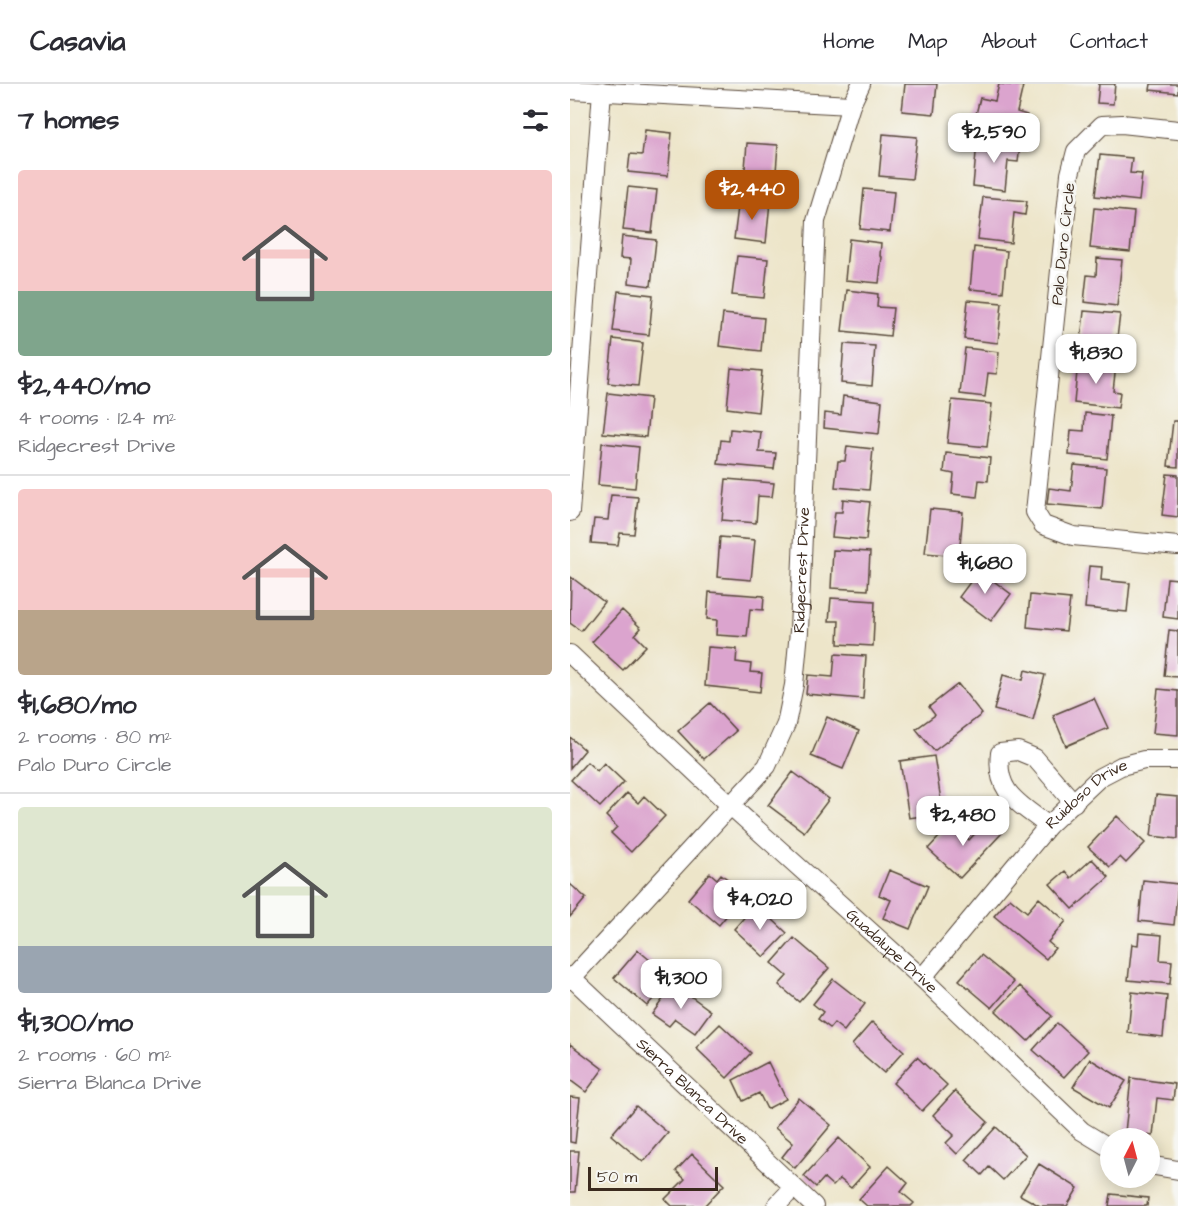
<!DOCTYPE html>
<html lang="en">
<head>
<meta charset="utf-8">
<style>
  body { margin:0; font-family:"Architects Daughter",sans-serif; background:#f7f7f7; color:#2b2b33; height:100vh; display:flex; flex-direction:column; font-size:22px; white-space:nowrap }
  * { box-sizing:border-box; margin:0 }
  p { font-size:20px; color:#7c7c81 }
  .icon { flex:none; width:33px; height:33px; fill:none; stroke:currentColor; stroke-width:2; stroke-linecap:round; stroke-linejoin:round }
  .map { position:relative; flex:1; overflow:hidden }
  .side { display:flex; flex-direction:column; background:#fff; width:570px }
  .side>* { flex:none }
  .needle { width:39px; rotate:6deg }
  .fabs { position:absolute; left:530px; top:1044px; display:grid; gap:12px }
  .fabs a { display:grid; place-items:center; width:60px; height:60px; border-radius:50%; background:#fff; box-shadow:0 3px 15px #0003; font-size:30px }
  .scale { position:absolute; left:18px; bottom:15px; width:130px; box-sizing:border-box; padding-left:6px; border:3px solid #3b2a1e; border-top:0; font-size:16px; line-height:21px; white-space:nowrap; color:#3b2a1e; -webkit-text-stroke:4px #f6f6f2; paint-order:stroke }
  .price { position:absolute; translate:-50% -51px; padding:0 14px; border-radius:12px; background:#fff; color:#222; font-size:20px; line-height:39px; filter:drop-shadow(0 2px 3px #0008) }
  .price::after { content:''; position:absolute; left:50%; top:36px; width:18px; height:14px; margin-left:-9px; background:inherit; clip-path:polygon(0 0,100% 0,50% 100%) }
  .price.selected { background:#b45309; color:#fff }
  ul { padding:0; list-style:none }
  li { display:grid; align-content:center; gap:12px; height:318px; padding:0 18px }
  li+li { border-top:2px solid #e1e1e2 }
  li span { display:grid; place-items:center; height:186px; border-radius:6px; color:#555 }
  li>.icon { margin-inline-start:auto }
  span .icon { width:108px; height:108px; fill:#fffc; stroke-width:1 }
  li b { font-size:26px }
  h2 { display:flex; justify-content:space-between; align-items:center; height:72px; padding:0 18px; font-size:26px }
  header { display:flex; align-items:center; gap:36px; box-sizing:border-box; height:84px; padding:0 30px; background:#fff; border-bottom:2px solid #e1e1e2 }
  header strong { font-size:28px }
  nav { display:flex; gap:33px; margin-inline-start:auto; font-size:21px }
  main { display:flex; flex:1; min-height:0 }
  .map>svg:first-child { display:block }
  .building { fill:#dba4ce }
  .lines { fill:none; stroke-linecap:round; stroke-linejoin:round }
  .street-casing { stroke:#564638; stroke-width:20 }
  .street { stroke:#fff; stroke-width:18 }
  .labels { text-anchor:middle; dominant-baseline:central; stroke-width:6; stroke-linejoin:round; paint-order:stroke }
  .street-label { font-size:16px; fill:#3b2a1e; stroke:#f6f6f2 }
</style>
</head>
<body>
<header>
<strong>Casavia</strong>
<nav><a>Home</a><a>Map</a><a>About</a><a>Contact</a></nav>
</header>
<main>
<section class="side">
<h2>7 homes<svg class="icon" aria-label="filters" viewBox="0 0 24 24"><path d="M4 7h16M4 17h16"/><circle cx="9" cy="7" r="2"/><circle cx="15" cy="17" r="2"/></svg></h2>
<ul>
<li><span style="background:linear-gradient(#f6c9c9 65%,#7fa58c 0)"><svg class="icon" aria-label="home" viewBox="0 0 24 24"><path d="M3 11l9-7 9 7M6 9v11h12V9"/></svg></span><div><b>$2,440/mo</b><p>4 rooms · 124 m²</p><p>Ridgecrest Drive</p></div></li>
<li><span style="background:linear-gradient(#f6c9c9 65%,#b9a48a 0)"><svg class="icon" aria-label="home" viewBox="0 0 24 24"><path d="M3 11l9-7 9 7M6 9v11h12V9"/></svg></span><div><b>$1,680/mo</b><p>2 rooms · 80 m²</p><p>Palo Duro Circle</p></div></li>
<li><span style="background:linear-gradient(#dfe7d0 75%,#9aa5b1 0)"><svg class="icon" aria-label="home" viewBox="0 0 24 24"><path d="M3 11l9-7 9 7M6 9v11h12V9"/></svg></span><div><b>$1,300/mo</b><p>2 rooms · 60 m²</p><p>Sierra Blanca Drive</p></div></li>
</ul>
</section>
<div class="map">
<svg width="608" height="1122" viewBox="0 0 608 1122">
  <rect width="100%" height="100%" fill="#f6f6f2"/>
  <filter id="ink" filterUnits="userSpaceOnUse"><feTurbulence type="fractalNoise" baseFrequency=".0167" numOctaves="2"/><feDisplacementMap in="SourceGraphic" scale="12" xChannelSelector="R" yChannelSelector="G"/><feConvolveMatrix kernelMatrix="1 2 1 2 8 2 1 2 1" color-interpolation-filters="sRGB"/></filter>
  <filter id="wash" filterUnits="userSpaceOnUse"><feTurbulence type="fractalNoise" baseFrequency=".008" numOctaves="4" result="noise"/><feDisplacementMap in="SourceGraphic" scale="24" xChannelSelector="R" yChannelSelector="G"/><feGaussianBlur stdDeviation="1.35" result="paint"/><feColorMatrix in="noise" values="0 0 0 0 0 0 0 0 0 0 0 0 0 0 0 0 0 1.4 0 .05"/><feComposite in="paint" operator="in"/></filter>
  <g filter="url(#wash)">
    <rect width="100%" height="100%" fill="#ede5c9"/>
    <g id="blocks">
      <path class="building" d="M335 0H367L364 30 332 27Z
        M429 0 453 2 447 28 457 31 453 50 404 38 410 14 425 17Z
        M529 0H545L543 20 527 19Z
        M581 0H608V9L580 6Z
        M75 46 102 49 98 92 58 88 60 70 72 71Z
        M313 50 347 53 342 95 309 92Z
        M407 58 450 62 448 78 438 77 435 106 403 102Z
        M177 59 208 61 205 101 174 98Z
        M530 71 562 74 560 89 572 90 569 117 525 112Z
        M58 103 87 106 82 149 53 146Z
        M294 105 324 108 320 148 290 145Z
        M413 113 457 117 455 131 444 129 441 159 408 155Z
        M169 115 200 118 196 159 164 155Z
        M524 124 564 128 560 168 520 164Z
        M52 152 86 156 81 202 59 199 61 175 50 174Z
        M279 155 311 159 310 172 312 173 309 199 275 196Z
        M404 163 437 167 433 208 400 205Z
        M167 172 198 175 194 214 162 211Z
        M527 174 552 176 547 222 514 218 517 191 526 192Z
        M277 206 308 210 307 223 323 224 320 252 272 247Z
        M48 207 83 211 79 251 43 247Z
        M398 216 432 219 428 259 394 255Z
        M514 227 550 230 545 270 510 266Z
        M153 230 194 234 191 267 149 262Z
        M43 255 73 259 68 302 38 299Z
        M274 260 305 262 302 302 271 299Z
        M395 264 429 268 427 290 418 289 415 313 390 310Z
        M508 277 546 281 543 307 550 308 548 324 504 319Z
        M161 284 192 287 188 328 157 324Z
        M38 309 80 314 76 353 33 349Z
        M273 312 312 317 309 350 254 344 255 329 271 331Z
        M382 316 422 320 417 363 377 359Z
        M515 329 541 332 537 375 499 371 501 346 514 347Z
        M603 337H608V383L598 382Z
        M160 345 191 348 189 368 206 369 204 385 148 380 151 356 159 357Z
        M32 359 69 363 65 404 28 401Z
        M277 362 303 365 299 406 265 403 268 377H275Z
        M376 369 420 374 418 397 409 396 407 413 382 410 384 390 374 388Z
        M504 381 536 384 532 425 477 420 479 404 501 407Z
        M597 390 608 391V433L592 431Z
        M156 395 204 399 202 413 188 412 186 439 152 436Z
        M41 411 68 413 64 450 50 449 48 461 21 459 24 435 38 436Z
        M273 415 300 418 296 456 262 453 265 428H272Z
        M360 425 393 428 389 472 355 469Z
        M150 453 185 456 181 496 147 493Z
        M263 466 300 468 298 506 261 504Z
        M519 482 532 483 531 496 560 499 557 528 515 524Z
        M409 486 441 510 421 537 389 513Z
        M1 493 34 518 11 547 0 539Z
        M597 494 608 495V535L593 533Z
        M139 508 194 512 193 526 180 525 177 553 146 551 147 536 137 535Z
        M460 511 500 515 496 547 457 543Z
        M261 514 305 517 303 562 268 560 269 537H259Z
        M52 526 71 544 65 551 76 562 53 586 22 558Z
        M599 546 608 547V593L594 592Z
        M138 563 167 565 166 578 181 580 180 588 192 589 190 608 135 602Z
        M265 570 296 572 293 615 236 610 238 591 263 593Z
        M455 586 475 591 463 636 424 626 433 591 453 596Z
        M388 600 412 630 364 667 346 645 365 631 359 623Z
        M588 605 608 607V651L583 649Z
        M524 614 538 644 496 662 483 631Z
        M140 619 166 647 134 675 108 647Z
        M257 633 289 647 273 685 241 672Z
        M0 653 15 666 0 684Z
        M364 672 373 729 339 734 330 677Z
        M17 678 27 687 34 679 54 698 30 723 1 696Z
        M223 688 259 715 234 748 198 721Z
        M57 709 68 719 74 712 95 732 61 768 41 749 47 743 36 732Z
        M586 711 608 713V755L581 752Z
        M547 732 575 759 556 779 550 773 540 783 518 763Z
        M418 736 432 749 390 794 358 765 382 739 399 756Z
        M522 775 539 793 503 825 480 800 495 787 501 794Z
        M319 786 358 802 340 845 313 834 321 816 309 811Z
        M140 789 147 795 151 790 175 809 149 841 118 815Z
        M573 796 608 800 604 841 569 837Z
        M0 800 16 814 0 833Z
        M440 814 457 828 469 814 496 837 478 858 485 864 476 875 424 832Z
        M186 820 217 849 194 873 164 845Z
        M569 849 592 851 590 876 602 877 600 900 558 896 562 860 568 861Z
        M224 854 259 884 229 918 209 901 217 892 202 879Z
        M68 866 101 894 77 922 44 894Z
        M411 871 444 898 422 924 389 896Z
        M263 895 295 920 274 947 264 939 260 944 248 935 253 928 243 920Z
        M104 900 141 927 125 949 105 935 99 942 82 930Z
        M450 902 482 932 458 957 426 927Z
        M562 908 597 912 593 953 558 949Z
        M302 938 334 967 314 989 282 961Z
        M487 939 518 967 494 993 463 966Z
        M150 940 181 969 157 994 126 964Z
        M0 960 33 985 16 1008 0 996Z
        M347 973 377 1001 352 1027 323 999Z
        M520 975 556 997 539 1024 503 1003Z
        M198 978 216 1015 197 1025 189 1009 173 1017 163 996Z
        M561 994 605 1000 603 1016 587 1014 583 1052 555 1048Z
        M385 1007 418 1038 387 1070 376 1059 384 1051 363 1031Z
        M0 1013 10 1014 5 1059 0 1058Z
        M229 1014 261 1041 225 1084 212 1073 223 1059 205 1044Z
        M66 1022 98 1049 73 1078 41 1051Z
        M426 1043 456 1071 433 1096 419 1083 412 1091 396 1076Z
        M269 1054 300 1083 281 1104 270 1095 263 1102 254 1094 246 1103 234 1092Z
        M0 1067H9L5 1108H0Z
        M122 1070 154 1101 134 1122H102L95 1115 115 1095 106 1087Z
        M469 1080 508 1104 497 1122H470L450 1111Z
        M319 1082 338 1099 331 1108 344 1119 341 1122H297L289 1115Z
        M541 1110 578 1114 577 1122H539Z"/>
    </g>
  </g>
  <g filter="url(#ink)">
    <use href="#blocks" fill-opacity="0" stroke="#564638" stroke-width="1.5"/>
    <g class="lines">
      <g class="street-casing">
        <g id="street">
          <path d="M0 6 281 21"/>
          <path d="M608 46 552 40 532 41 506 67 500 90 465 428 473 441 503 452 608 462"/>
          <path d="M0 428 32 7"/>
          <path id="s1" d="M0 570 161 722 352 894 512 1047 540 1064"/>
          <path d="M478 742C450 719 425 710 430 669L448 667 465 674 504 719"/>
          <path id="s2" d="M0 892 244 1122"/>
          <path id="s3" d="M352 894 478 742 530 693 551 682 574 676H608"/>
          <path id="s4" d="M0 896 197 682 216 640 224 601 229 547 246 137 281 21 291 0"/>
          <path d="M579 1081 608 1086"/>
          <path d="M206 1122 223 1104"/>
        </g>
      </g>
      <use href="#street" class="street"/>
    </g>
  </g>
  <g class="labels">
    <g class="street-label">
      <text transform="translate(493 160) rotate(-84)">Palo Duro Circle</text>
      <text stroke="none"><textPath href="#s4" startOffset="492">Ridgecrest Drive</textPath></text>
      <text stroke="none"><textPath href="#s3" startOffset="248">Ruidoso Drive</textPath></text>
      <text stroke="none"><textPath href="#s1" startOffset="438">Guadalupe Drive</textPath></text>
      <text stroke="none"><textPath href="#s2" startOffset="168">Sierra Blanca Drive</textPath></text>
    </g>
  </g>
</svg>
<div class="fabs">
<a><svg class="needle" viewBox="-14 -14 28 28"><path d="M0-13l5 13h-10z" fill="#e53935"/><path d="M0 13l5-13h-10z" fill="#7c7c81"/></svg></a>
</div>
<div class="scale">50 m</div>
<b class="price" style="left:424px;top:80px">$2,590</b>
<b class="price selected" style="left:182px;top:137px">$2,440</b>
<b class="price" style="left:526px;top:301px">$1,830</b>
<b class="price" style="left:415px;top:511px">$1,680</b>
<b class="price" style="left:393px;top:763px">$2,480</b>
<b class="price" style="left:190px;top:847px">$4,020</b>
<b class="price" style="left:111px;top:926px">$1,300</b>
</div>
</main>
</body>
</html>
